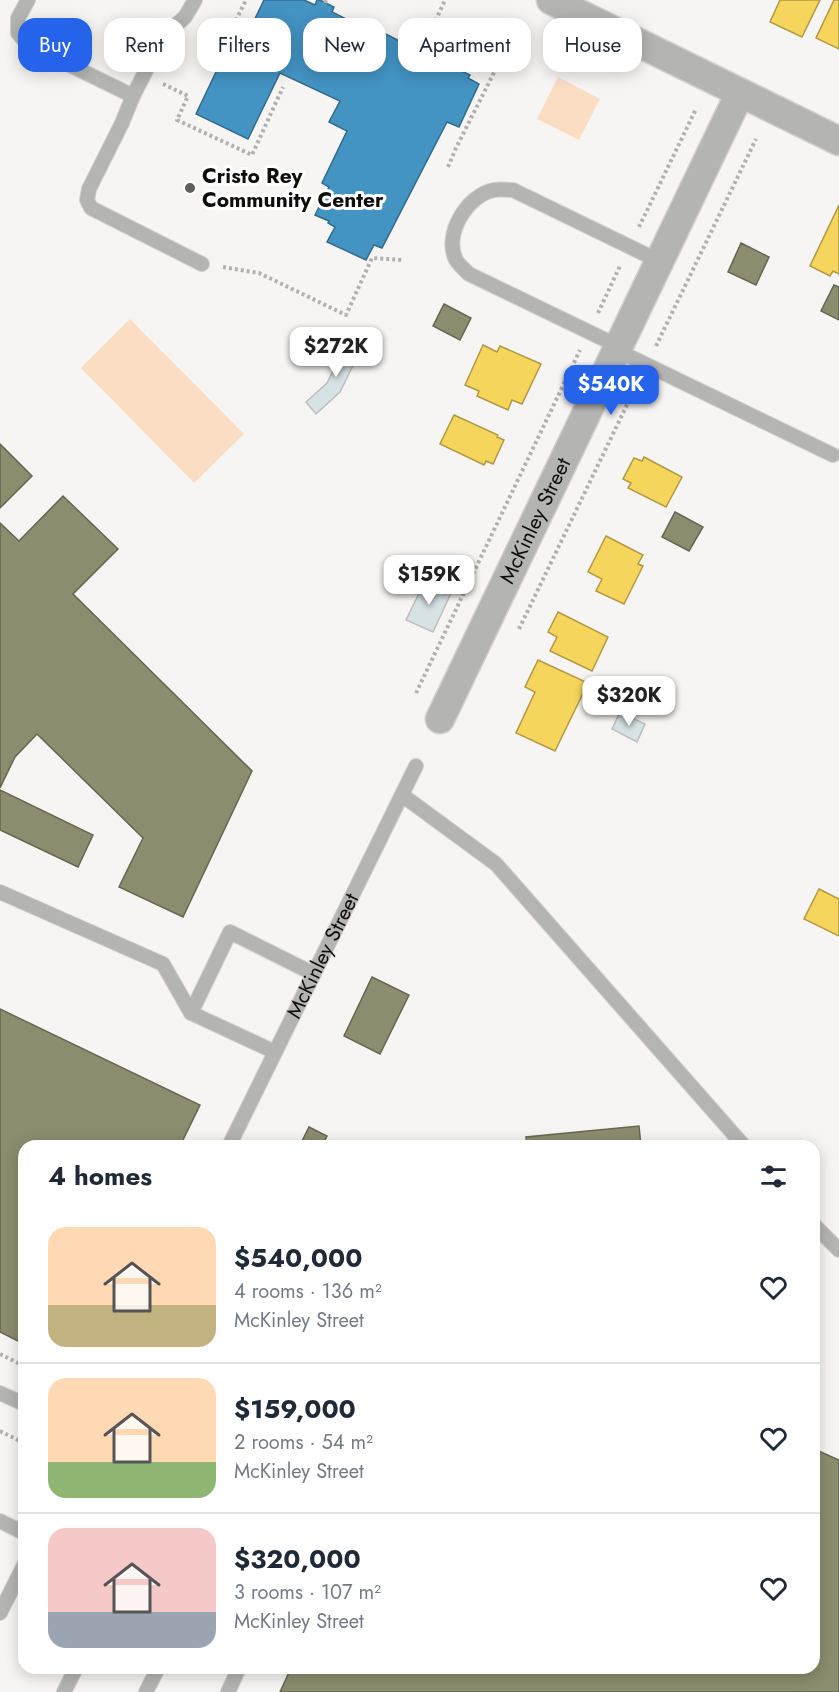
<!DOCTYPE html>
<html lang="en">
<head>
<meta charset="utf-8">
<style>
  body { margin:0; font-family:Jost,sans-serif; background:#f6f6f7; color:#1f2937; height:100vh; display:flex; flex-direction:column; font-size:22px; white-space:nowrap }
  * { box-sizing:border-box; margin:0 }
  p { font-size:20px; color:#747a83 }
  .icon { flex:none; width:33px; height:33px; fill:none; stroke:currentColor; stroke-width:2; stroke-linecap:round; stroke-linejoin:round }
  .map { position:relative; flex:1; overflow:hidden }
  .details { position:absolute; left:18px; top:1140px; width:802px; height:534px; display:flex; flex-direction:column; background:#fff; border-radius:18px; box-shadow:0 3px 15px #0003 }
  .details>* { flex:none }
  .hud { position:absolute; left:18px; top:18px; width:804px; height:54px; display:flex; gap:12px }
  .price { position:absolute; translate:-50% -51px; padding:0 14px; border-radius:12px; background:#fff; color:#222; font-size:20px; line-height:39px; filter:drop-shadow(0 2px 3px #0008) }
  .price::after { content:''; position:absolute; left:50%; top:36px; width:18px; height:14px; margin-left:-9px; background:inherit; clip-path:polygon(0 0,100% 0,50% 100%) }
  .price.selected { background:#2563eb; color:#fff }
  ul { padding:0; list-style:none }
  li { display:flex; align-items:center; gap:18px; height:150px; padding:0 30px }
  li+li { border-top:2px solid #e0e1e3 }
  li span { display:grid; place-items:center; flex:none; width:168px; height:120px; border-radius:18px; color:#555 }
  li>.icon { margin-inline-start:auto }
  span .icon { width:72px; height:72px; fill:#fffc; stroke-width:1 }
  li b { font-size:26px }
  h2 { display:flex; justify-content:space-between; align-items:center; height:72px; padding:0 30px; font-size:26px }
  .tag { padding:0 21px; border-radius:18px; background:#fff; box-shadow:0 3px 15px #0003; font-size:21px; line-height:54px }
  .tag.selected { background:#2563eb; color:#fff }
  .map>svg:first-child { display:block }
  .green { fill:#fbddc4 }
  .homes { fill:#f6d55c; stroke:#b19944; stroke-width:1.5 }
  .schools { fill:#4393c3; stroke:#336b8c; stroke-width:1.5 }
  .industry { fill:#8c8c6e; stroke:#666651; stroke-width:1.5 }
  .building { fill:#d7e2e5; stroke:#bebdbd; stroke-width:1.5 }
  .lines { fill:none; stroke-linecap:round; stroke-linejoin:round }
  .service-casing { stroke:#d1d0cf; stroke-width:16 }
  .minor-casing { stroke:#d1d0cf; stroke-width:31 }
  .path { stroke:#b2b1b0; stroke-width:4; stroke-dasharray:3 3; stroke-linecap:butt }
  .service { stroke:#b4b4b2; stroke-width:14 }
  .minor { stroke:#b4b4b2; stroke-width:28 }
  .poi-dot { fill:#605f5e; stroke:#fff; stroke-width:2 }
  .labels { text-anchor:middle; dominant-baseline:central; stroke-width:6; stroke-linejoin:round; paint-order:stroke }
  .poi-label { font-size:21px; font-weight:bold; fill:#0f0e0d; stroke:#fff; text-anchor:start }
  .street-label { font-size:21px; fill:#0f0e0d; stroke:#fff }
</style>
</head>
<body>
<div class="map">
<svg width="839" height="1692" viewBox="0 0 839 1692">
  <rect width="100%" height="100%" fill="#f7f5f3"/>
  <path class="green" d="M558 77 600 99 579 140 537 119Z
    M130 319 244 434 194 483 81 368Z"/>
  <path class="homes" d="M780 0H820L802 37 770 22Z
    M834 0H839V49L816 38Z
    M839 205V274L833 271 830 276 810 266Z
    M483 345 497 352 500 346 541 364 522 404 512 400 508 410 477 396 479 391 465 385Z
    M454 415 498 435 497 437 504 440 493 464 486 461 484 465 440 444Z
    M644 457 682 477 666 507 628 488 631 483 623 479 634 458 642 461Z
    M606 536 643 555 638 564 643 566 624 604 596 591 602 579 588 572Z
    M558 612 608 637 592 671 550 651 557 637 548 632Z
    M538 660 588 683 555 751 516 733 535 692 525 687Z
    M819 889 839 899V936L804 919Z"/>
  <path class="schools" d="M264 0H304L315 5 317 0H320L334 7 332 12 376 34 378 30 413 48 415 44 434 53 432 57 470 75 468 78 479 84 459 127 447 122 382 248 374 245 366 260 327 242 335 227 328 223 329 221 315 215 329 187 322 183 347 131 329 122 340 101 280 73 248 139 196 114 227 49 234 53 248 25 251 27Z"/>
  <path class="industry" d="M741 243 769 257 756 285 728 272Z
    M834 285 839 287V320L821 311Z
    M444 304 471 318 460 340 433 326Z
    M0 444 32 476 0 508Z
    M63 496 118 549 73 594 252 771 183 917 119 887 143 838 37 734 15 757 0 788V523L19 541Z
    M675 512 703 527 689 551 662 537Z
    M0 790 93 835 78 867 0 830Z
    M372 977 409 995 380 1054 344 1036Z
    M0 1009 200 1105 180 1146H24V1344L0 1332Z
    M639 1126 641 1146H527L526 1137Z
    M309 1127 327 1136 322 1146 300 1145Z
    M814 1449 839 1460V1692H280L291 1668H814Z"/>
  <path class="building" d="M348 340 362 347 340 392 316 414 306 402 327 383Z
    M426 579 452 591 433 632 406 620Z
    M620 712 645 724 637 742 612 729Z"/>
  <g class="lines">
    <g class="service-casing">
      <g id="service">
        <path d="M28 0 18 18V33L27 44 133 96 163 37 185 17 195 0"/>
        <path d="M133 96 122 123 89 189 87 200 91 208 202 264"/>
        <path d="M618 346 469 274C465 270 459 265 456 260 443 235 467 195 494 190 500 189 507 190 513 190L659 261"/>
        <path d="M616 350 833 455"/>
        <path d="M402 795 496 864 744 1146"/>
        <path d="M0 892 163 964 191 1013"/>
        <path d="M275 1052 191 1013 230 932 314 974"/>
        <path id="s1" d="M229 1146 416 766"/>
        <path d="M814 1225 839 1250"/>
        <path d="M0 1393 24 1404"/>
        <path d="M0 1521 24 1533"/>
        <path d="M0 1613 24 1565"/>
        <path d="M64 1692 76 1668"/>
        <path d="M146 1692 158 1668"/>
        <path d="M228 1692 239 1668"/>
      </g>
    </g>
    <g class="minor-casing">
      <g id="minor">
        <path d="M551 0 839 141"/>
        <path id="s2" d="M440 719 740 93"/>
      </g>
    </g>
    <path class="path" d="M325 3 326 0
      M423 48 445 0
      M217 58 246 0
      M163 84 188 96 177 120 252 155 283 87
      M448 167 456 148 519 23
      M639 227 696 109
      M223 267 259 273 346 315 372 258 404 260
      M598 313 620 266
      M656 346 756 139
      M519 629 638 382
      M416 693 580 350
      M0 1354 24 1366
      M0 1431 24 1443"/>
    <use href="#service" class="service"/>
    <use href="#minor" class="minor"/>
  </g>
  <circle class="poi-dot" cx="190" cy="188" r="6"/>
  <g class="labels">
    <g class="poi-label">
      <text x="202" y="176">Cristo Rey<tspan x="202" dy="24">Community Center</tspan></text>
    </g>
    <g class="street-label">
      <text stroke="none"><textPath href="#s2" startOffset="220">McKinley Street</textPath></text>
      <text stroke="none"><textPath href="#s1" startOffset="212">McKinley Street</textPath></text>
    </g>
  </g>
</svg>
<b class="price" style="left:336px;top:378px">$272K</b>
<b class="price selected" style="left:611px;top:416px">$540K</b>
<b class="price" style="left:429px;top:606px">$159K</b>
<b class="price" style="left:629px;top:727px">$320K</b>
<div class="hud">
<a class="tag selected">Buy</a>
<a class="tag">Rent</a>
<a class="tag">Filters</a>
<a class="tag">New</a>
<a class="tag">Apartment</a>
<a class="tag">House</a>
</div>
<section class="details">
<h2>4 homes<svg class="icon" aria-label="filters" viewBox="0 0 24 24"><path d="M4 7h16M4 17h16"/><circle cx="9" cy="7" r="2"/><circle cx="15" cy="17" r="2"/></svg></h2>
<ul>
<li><span style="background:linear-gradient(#ffd9b3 65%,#c2b280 0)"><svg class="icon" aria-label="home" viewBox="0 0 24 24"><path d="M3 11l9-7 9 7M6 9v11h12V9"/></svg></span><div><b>$540,000</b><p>4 rooms · 136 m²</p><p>McKinley Street</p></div><svg class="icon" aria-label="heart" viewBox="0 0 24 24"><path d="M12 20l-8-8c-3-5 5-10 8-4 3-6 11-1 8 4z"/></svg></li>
<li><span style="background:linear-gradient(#ffd9b3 70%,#8fb573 0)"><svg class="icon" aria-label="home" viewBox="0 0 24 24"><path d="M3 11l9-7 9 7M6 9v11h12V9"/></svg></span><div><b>$159,000</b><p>2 rooms · 54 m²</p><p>McKinley Street</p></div><svg class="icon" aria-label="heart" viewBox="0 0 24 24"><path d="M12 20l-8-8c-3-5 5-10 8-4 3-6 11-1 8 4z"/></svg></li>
<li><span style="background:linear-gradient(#f6c9c9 70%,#9aa5b1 0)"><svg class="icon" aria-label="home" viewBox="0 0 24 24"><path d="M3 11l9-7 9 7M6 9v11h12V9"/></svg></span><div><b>$320,000</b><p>3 rooms · 107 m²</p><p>McKinley Street</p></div><svg class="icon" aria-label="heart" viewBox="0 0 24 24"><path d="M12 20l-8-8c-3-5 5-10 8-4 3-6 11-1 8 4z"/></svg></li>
</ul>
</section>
</div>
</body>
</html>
